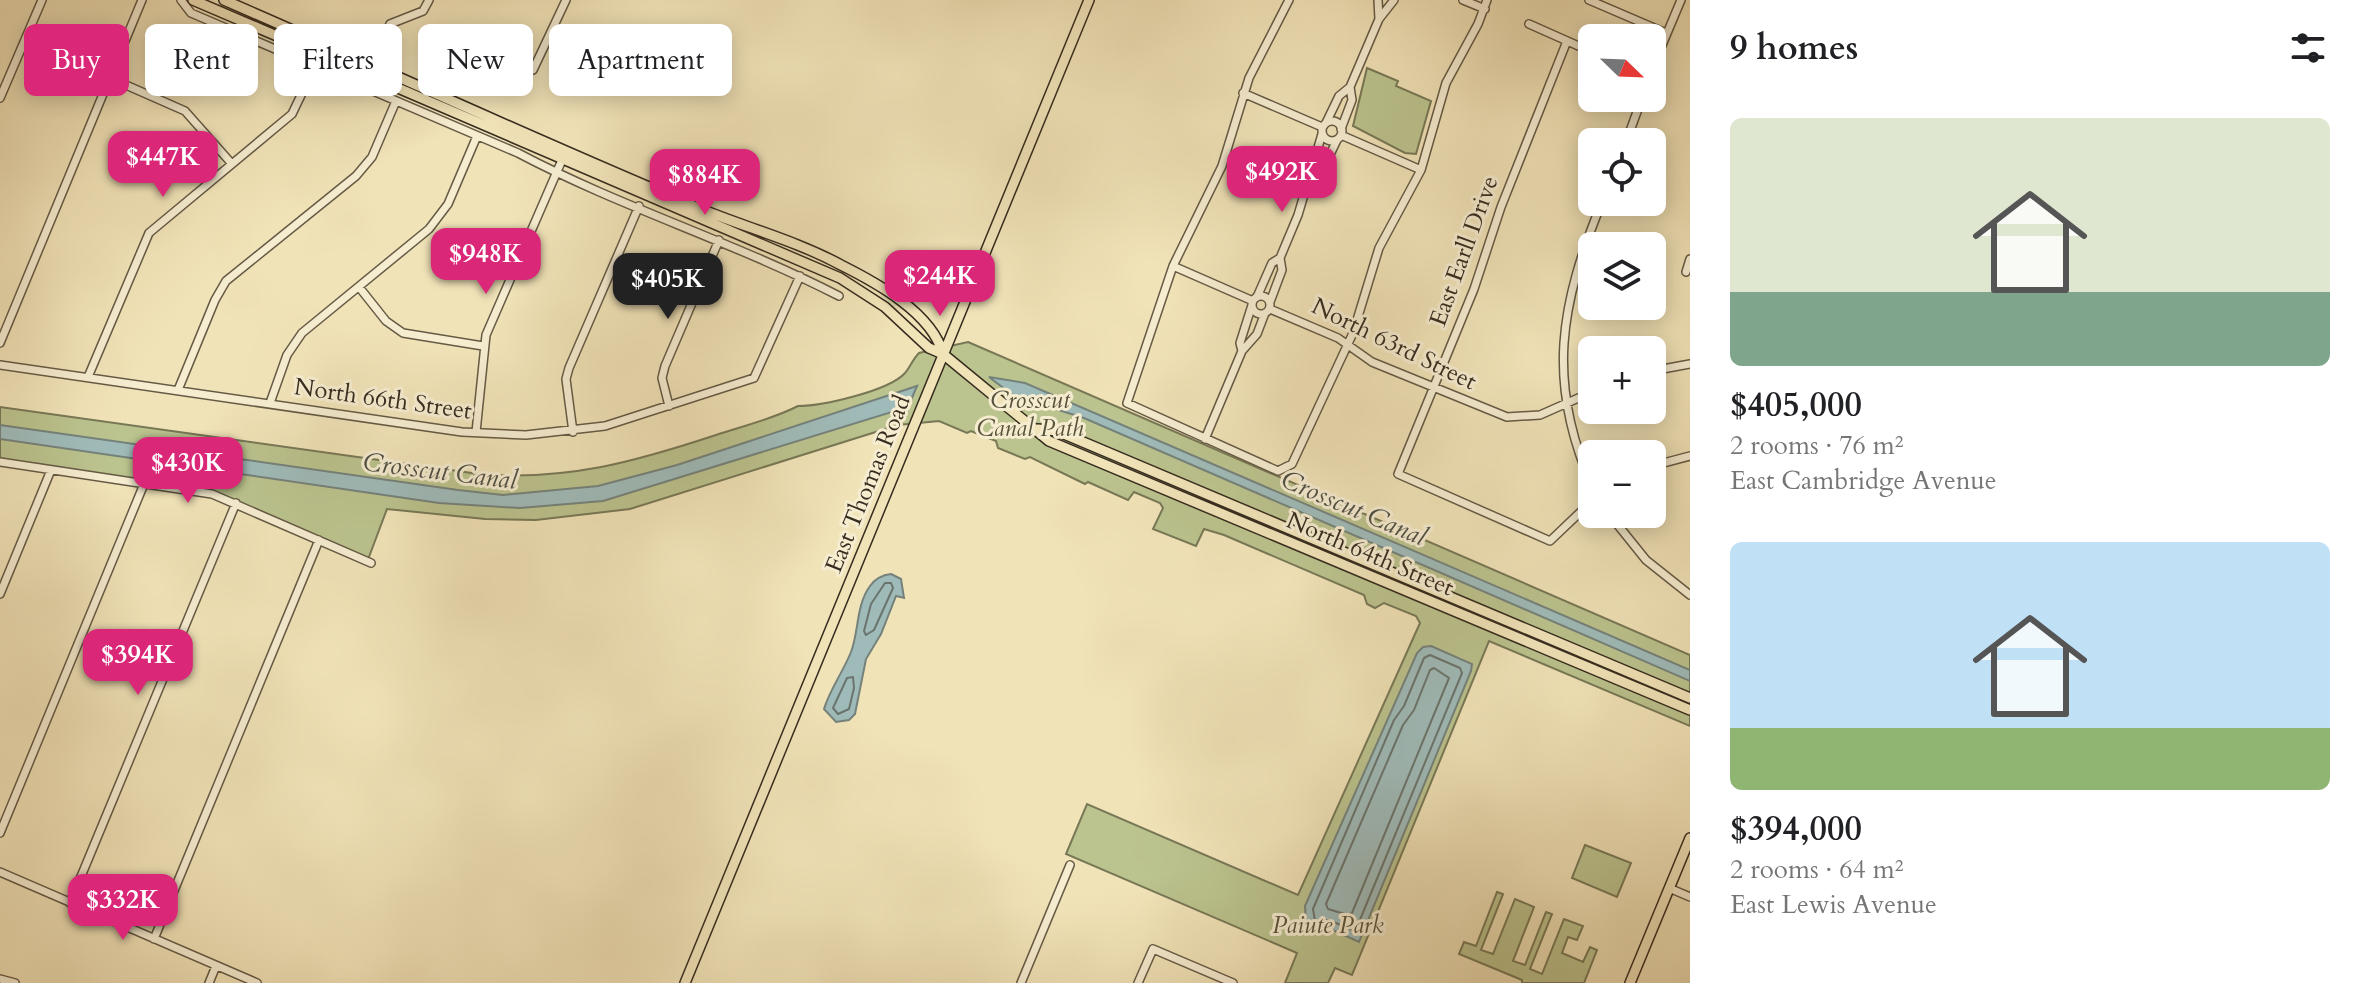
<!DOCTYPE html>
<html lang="en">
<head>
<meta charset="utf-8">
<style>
  body { margin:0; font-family:Cardo,serif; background:#f2f2f2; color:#202124; height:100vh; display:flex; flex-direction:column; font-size:30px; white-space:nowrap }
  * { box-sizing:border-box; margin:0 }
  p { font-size:26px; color:#757577 }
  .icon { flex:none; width:44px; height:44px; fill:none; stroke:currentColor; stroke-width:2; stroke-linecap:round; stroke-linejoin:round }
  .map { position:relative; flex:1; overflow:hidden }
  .details { display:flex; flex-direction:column; background:#fff; width:680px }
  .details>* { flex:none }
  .banner { position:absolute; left:24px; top:24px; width:760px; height:72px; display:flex; gap:16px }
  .needle { width:52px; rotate:113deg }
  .fabs { position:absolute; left:1578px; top:24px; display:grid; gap:16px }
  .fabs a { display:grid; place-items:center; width:88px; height:88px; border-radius:12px; background:#fff; box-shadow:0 4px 20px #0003; font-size:40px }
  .price { position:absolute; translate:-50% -68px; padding:0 18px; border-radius:16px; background:#db2777; color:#fff; font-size:26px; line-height:52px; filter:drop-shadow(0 2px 4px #0008) }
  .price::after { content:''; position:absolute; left:50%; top:48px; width:24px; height:18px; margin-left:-12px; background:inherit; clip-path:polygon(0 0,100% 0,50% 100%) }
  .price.selected { background:#222; color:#fff }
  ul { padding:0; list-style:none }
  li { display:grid; align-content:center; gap:16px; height:424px; padding:0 40px }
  li span { display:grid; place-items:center; height:248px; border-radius:12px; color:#555 }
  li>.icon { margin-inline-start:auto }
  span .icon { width:144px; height:144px; fill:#fffc; stroke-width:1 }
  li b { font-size:34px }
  h2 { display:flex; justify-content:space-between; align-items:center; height:96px; padding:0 40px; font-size:34px }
  .pill { padding:0 28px; border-radius:12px; background:#fff; box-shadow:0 4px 20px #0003; font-size:28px; line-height:72px }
  .pill.selected { background:#db2777; color:#fff }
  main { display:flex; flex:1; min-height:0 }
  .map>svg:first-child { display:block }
  .green { fill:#bbc38e; stroke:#787856; stroke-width:2 }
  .water { fill:#9fbbb9; stroke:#75827b; stroke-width:2 }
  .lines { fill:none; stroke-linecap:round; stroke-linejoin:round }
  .shore { stroke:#6a746c; stroke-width:2 }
  .minor-casing { stroke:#655a45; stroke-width:10 }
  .major-casing { stroke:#362c1f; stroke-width:12 }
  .minor { stroke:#f6edd1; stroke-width:7 }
  .major { stroke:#f1e3b8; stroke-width:9 }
  .labels { text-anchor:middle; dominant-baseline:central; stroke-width:6; stroke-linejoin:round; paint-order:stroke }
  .street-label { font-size:24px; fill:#362c1f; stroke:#f6edd1 }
  .park-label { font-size:24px; font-style:italic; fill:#57523b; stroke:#f6edd1 }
  .water-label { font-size:26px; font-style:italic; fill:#505046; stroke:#f6edd1 }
</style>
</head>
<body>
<main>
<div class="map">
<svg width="1690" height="983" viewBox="0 0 1690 983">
  <rect width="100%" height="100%" fill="#f1e3b8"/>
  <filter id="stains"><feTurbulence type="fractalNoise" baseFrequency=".0025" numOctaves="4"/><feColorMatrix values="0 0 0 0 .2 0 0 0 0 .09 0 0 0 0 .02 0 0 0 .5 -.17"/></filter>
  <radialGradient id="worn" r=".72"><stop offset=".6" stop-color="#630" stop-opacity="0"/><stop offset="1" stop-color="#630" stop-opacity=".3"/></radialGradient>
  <path class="green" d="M1367 68 1398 81 1396 86 1431 101 1416 154 1405 153 1353 126Z
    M968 342 1690 655V726L1489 641 1352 975 1335 968 1328 983H1285L1297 953 1066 854 1087 804 1298 895 1420 623 1416 616 1384 603 1375 608 1367 604 1364 595 1224 535 1204 529 1196 546 1153 529 1163 508 1160 503 1134 492 1128 500 1088 482 1085 484 1030 457 1025 459 998 448 996 441 971 431 967 433 939 421 898 425 630 509 536 520 485 519 387 509 369 557 371 563 212 494 0 462V407L479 474C567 481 634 462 716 435 743 426 773 419 798 406 822 406 889 391 905 373 910 367 913 359 919 353Z
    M1585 845 1631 863 1617 897 1572 878Z
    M1497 892 1503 894 1481 950 1493 954 1515 899 1534 907 1513 961 1525 965 1546 912 1552 914 1530 969 1542 974 1564 919 1583 926 1577 940 1568 937 1562 953 1583 962 1590 947 1597 950 1584 983H1522V980L1459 954 1464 942 1476 946Z"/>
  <path class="water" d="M989 377 1025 383 1690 670V681L1084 418 1014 396Z
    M917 386 908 407 603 501 520 508 439 503 0 439V425L458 490 503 495 598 486 677 465Z
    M891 574 901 579 904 598 896 596 881 634 866 659 855 714 849 720 836 722 824 709C830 689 843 672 851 652 859 631 856 605 870 586 875 579 882 575 891 574Z
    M1431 646 1472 664 1471 671 1359 942 1326 927 1315 930 1306 925 1305 906 1417 653 1423 647Z"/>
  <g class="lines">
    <path class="shore" d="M885 583H891L893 588 874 630 866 635 864 631 871 604Z
      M1430 655 1460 668 1462 673 1357 927 1352 930 1329 920 1315 921 1313 909 1394 720 1404 706 1424 658Z
      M1434 668 1449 678 1352 913 1348 915 1328 909 1326 904 1403 725 1414 710 1430 670Z
      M853 677 854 688 849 709 838 714 833 708 847 678Z"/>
    <g class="minor-casing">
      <path id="minor" d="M181 0 191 13 518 153C620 207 734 242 839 296
        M1289 0 1249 78 1222 166 1173 266 1127 403 1278 471 1292 464 1353 333 1379 248 1421 170 1446 83 1478 24 1487 0
        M1378 0 1379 19
        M1463 0 1485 9
        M1589 0 1666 33
        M1529 24 1592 52
        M1567 41 1501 207 1474 289 1398 474 1550 541 1592 501
        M486 51 533 70 566 0
        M1652 69 1681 0
        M375 72 388 40 386 33 390 24 423 11 429 0
        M362 73 378 34 386 33
        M110 78 185 111 232 164
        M1243 93 1322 127
        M0 98 42 0
        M1322 131a10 10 0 1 1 20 0a10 10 0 1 1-20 0Z
        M1326 123 1339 96 1350 87 1379 19 1394 0
        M1341 129 1352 100 1350 87
        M1341 135 1421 170
        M1626 142 1642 98
        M1311 180 1322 171 1337 140
        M1173 266 1253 301
        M1686 272 1690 259
        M359 287 386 321 403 333 483 346
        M1252 305a9 9 0 1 1 18 0a9 9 0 1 1-18 0Z
        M1257 297 1272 263 1280 258 1298 215 1322 134
        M1270 302 1282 270 1280 258
        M1270 309 1338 338 1372 362 1507 417 1540 415 1592 392
        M0 343 142 0
        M1242 351 1240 343 1252 305
        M0 365 462 432 526 435 605 426 754 378 800 276
        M1652 371 1690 364
        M88 377 149 233 292 114 315 66
        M178 390 215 300 226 281 356 176 372 157 396 101
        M270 403 287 355 302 333 429 229 448 204 477 136
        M669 406 662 378 665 366 719 240
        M476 432 486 335 562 160
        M573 432 566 379 569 368 639 206
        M1205 439 1242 351 1257 334 1265 313
        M0 462 212 494 371 563
        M1652 466 1690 456
        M1592 486C1546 382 1560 304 1602 202
        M1609 514 1646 560 1690 595
        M0 594 51 470
        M0 833 144 484
        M0 872 257 983
        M1669 888 1690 897
        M70 903 236 503
        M154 939 319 540
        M0 979 15 983
        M209 983 216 966
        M1021 983 1070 865
        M1138 983 1153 949 1233 983"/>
    </g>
    <g class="major-casing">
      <path id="major" d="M193 0 840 278 885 307 929 348 943 354 1049 441 1690 710
        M224 0C383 69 540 142 701 209 747 228 797 241 841 265 877 283 932 313 943 354
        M1038 429 1057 431 1690 698
        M685 983 1089 0
        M1630 983 1690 838"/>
    </g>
    <use href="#minor" class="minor"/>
    <use href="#major" class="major"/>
  </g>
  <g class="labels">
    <g class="street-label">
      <text transform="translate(1464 251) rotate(-70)">East Earll Drive</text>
      <text transform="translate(1394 344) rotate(26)">North 63rd Street</text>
      <text transform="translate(383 399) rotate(8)">North 66th Street</text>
      <text transform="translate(868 484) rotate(-68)">East Thomas Road</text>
      <text transform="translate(1370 554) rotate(23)">North 64th Street</text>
    </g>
    <g class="park-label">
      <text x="1030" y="400">Crosscut<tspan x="1030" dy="28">Canal Path</tspan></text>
      <text x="1328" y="925">Paiute Park</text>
    </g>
    <g class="water-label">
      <text transform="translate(440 471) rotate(7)">Crosscut Canal</text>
      <text transform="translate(1354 508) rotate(23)">Crosscut Canal</text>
    </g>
  </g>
  <rect width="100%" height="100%" filter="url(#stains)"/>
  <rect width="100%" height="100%" fill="url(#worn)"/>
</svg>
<div class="fabs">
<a><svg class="needle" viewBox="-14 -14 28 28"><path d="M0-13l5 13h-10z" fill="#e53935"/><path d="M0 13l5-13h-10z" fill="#757577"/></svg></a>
<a><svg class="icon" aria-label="locate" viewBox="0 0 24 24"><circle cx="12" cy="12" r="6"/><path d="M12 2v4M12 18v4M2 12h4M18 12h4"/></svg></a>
<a><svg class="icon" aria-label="layers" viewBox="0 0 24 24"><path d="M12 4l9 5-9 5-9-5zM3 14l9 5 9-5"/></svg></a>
<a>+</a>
<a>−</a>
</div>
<b class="price" style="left:163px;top:199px">$447K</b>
<b class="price" style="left:1282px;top:214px">$492K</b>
<b class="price" style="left:705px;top:217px">$884K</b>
<b class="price" style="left:486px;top:296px">$948K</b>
<b class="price" style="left:940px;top:318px">$244K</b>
<b class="price selected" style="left:668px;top:321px">$405K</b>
<b class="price" style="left:188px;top:505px">$430K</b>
<b class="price" style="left:138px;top:697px">$394K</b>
<b class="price" style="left:123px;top:942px">$332K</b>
<div class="banner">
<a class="pill selected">Buy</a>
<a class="pill">Rent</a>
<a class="pill">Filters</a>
<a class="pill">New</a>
<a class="pill">Apartment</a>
</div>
</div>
<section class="details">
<h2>9 homes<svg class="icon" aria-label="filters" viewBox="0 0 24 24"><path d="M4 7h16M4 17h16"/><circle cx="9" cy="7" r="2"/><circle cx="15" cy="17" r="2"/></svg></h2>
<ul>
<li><span style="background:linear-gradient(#dfe7d0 70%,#7fa58c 0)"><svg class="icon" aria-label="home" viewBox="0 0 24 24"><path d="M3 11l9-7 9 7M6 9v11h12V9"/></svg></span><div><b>$405,000</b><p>2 rooms · 76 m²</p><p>East Cambridge Avenue</p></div></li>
<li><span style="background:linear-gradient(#bfe0f5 75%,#8fb573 0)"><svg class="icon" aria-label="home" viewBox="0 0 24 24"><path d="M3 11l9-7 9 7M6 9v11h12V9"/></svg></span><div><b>$394,000</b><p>2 rooms · 64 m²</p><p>East Lewis Avenue</p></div></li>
</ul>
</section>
</main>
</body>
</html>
